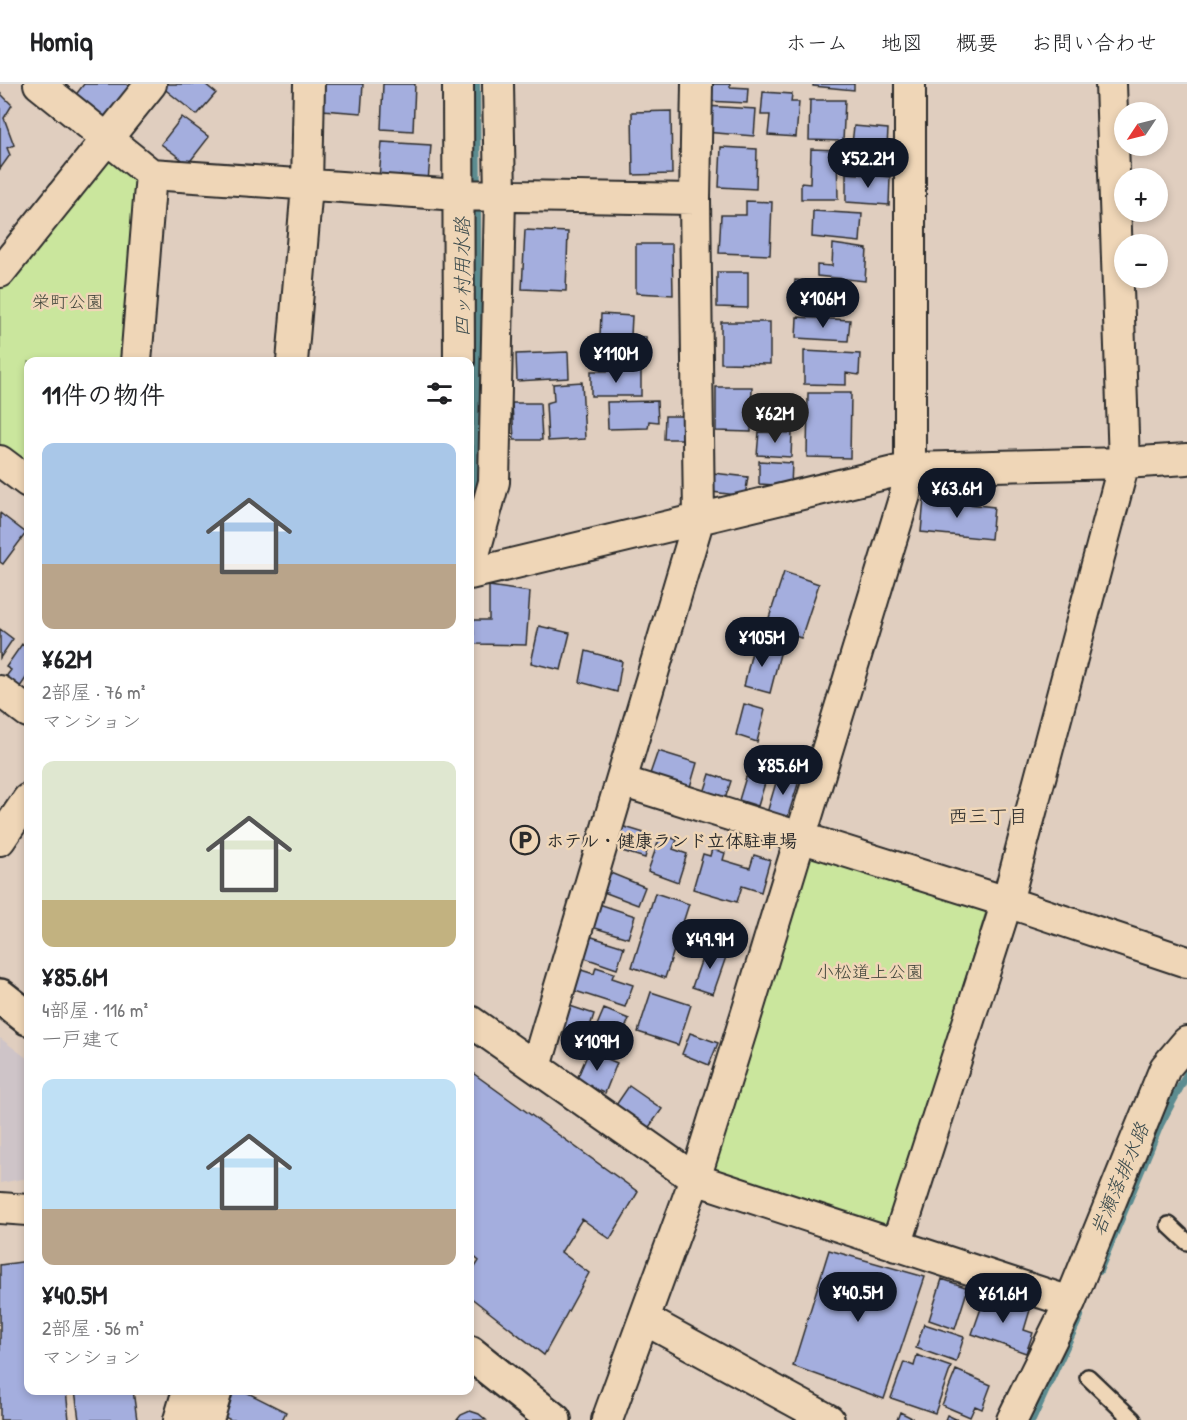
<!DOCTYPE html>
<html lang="ja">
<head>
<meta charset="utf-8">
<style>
  body { margin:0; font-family:"Patrick Hand","Klee One",sans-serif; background:#f2f2f2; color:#202124; height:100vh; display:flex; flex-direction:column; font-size:22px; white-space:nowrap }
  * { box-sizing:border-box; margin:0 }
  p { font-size:20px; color:#757577 }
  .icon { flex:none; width:33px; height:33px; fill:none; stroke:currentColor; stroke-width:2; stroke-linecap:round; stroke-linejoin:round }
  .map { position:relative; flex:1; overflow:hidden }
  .sheet { position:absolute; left:24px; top:273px; width:450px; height:1038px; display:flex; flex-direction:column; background:#fff; border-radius:12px; box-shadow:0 3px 9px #0003 }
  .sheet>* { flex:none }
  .needle { width:39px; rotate:235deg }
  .controls { position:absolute; left:1114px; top:18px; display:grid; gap:12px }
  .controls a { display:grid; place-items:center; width:54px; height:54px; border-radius:50%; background:#fff; box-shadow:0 3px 9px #0003; font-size:30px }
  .price { position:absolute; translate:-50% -51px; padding:0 14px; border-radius:21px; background:#111827; color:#fff; font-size:20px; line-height:39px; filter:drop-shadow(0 2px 3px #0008) }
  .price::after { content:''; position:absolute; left:50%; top:36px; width:18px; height:14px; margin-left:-9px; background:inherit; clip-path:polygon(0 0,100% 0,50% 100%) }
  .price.selected { background:#222; color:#fff }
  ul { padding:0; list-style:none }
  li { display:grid; align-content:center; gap:12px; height:318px; padding:0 18px }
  li span { display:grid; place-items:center; height:186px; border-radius:12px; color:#555 }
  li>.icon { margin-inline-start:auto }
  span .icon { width:108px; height:108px; fill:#fffc; stroke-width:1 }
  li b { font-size:26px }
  h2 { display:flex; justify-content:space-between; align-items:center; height:72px; padding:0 18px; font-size:26px }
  header { display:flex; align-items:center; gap:36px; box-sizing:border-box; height:84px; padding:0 30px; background:#fff; border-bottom:2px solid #e0e0e0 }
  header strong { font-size:28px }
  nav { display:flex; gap:33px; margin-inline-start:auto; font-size:21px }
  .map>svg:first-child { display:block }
  .built { fill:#cec4c8 }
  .green { fill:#cae69d; stroke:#7a8864; stroke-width:1.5 }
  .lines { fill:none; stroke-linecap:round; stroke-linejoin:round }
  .stream { stroke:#5b8c90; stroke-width:8 }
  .building { fill:#a4aede; stroke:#2b2b2b; stroke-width:1.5 }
  .lane-casing { stroke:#2b2b2b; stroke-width:20 }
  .street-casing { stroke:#2b2b2b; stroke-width:34 }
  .secondary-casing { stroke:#2b2b2b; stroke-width:38 }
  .lane { stroke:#efd6b7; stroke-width:15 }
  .street { stroke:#efd6b7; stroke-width:30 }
  .secondary { stroke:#efd6b7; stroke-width:33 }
  .labels { text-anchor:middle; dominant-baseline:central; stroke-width:5; stroke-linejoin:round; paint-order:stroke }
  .park-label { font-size:18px; fill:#43473c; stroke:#efd6b7 }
  .poi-label { font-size:18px; font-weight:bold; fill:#2b2b2b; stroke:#efd6b7; text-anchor:start }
  .water-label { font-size:20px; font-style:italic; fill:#3b4b4d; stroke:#efd6b7 }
  .neighbourhood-label { font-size:20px; fill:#2b2b2b; stroke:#efd6b7 }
</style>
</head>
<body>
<header>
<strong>Homiq</strong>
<nav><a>ホーム</a><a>地図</a><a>概要</a><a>お問い合わせ</a></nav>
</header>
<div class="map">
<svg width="1187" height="1336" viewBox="0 0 1187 1336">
  <rect width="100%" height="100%" fill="#e0cebf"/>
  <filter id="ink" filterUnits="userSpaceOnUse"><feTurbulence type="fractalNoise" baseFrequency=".0167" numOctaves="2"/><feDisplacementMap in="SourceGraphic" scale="12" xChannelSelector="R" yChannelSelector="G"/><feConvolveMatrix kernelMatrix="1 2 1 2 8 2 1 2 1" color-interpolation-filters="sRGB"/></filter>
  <g filter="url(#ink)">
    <path class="built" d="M0 954 28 975V1094L0 1099Z"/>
    <path class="green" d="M107 72 139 94 124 277 28 278V389L0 368V204Z
      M807 768 987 825 888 1146 712 1086Z"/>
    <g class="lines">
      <path class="stream" d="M470 422 476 394 478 268 476 0
        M1099 1187 1160 1041 1187 990
        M1032 1336 1080 1232"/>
    </g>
    <path class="building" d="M84 0H126L130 3 103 36 74 13Z
      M165 0H205L216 9 197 31 162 3Z
      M324 0H363L361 29 322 26Z
      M383 0H415L413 47 381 45Z
      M706 0H730V3L748 4 747 19 706 17Z
      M813 0H854V6L813 2Z
      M763 8 792 10 791 18H799L796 53 768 51 770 31H761Z
      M0 9 12 21 4 34 14 61 7 64 10 71 0 85Z
      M810 16H845L843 57 809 56Z
      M705 22 756 25 754 52 704 48Z
      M671 27 672 90 633 91 632 28Z
      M182 33 209 53 188 80 161 60Z
      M854 42 888 45 887 63 852 60Z
      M382 58 431 61 428 98 379 95Z
      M721 63 757 65 756 105 719 103Z
      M811 65 837 66 838 115H801V99L810 100Z
      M846 89 890 93 889 121 846 118Z
      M746 117 772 118 770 171 719 169 721 131H746Z
      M813 127 862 130 860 158 812 153Z
      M525 146 568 148 566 207 522 205Z
      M636 160H672L673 211 636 209Z
      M833 160 867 165 865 197 817 192V181L832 182Z
      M717 188H748V224L717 223Z
      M795 196 829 198 828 225 794 223Z
      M601 230 632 232 631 252 646 253 645 277 599 274Z
      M797 233 850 236 848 257 796 254Z
      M721 238H770V280L721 279Z
      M804 267 860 270 859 291 846 289V301L804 300Z
      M568 268 569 294 517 297 516 270Z
      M591 287H641V312H591Z
      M582 298 585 355 548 357 546 319 554 317 553 300Z
      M716 303H752L751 348 716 347Z
      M808 309H851L850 374 807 373Z
      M657 317 658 338 649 337 648 344 608 345 607 318Z
      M512 319H540L542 356H514Z
      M665 332H686V355H664Z
      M759 348 792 349 791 373 757 371Z
      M759 377 792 379 791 402 759 400Z
      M713 389 748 393 745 412 712 408Z
      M924 415 994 423 991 455 921 448Z
      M0 429 26 449 3 480 0 478Z
      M784 488 819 500 801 554 766 543Z
      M489 502 530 508 526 561 474 560 473 536H489Z
      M539 542 570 549 561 586 531 579Z
      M0 545 13 555 0 574Z
      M754 559 781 566 770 609 744 602Z
      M22 560 28 565V591L16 609 2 598 11 586 6 583Z
      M586 567 622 577 617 608 580 598Z
      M744 620 765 626 757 658 736 651Z
      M658 667 697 679 690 703 650 690Z
      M780 685 798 700 787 735 767 729Z
      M710 690 731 697 725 715 704 709Z
      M746 693 765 699 758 722 739 716Z
      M618 741 651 751 645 774 612 764Z
      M661 750 677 756 673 765 687 770 678 798 648 787Z
      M712 765 725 769 723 776 750 784 754 771 770 776 761 808 742 802 737 818 693 805 703 770 710 772Z
      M608 788 645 803 638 821 601 807Z
      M655 809 689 820 665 894 632 883Z
      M599 820 635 832 628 854 592 843Z
      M589 852 624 863 617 885 582 873Z
      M706 863 727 870 713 910 692 903Z
      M596 883 614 889 612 894 633 901 625 923 572 906 578 885 594 890Z
      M651 908 691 921 678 961 638 948Z
      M564 920 594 930 586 955 556 945Z
      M604 925 629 935 617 963 592 953Z
      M690 949 718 959 709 981 682 970Z
      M589 967 617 979 605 1009 576 997Z
      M470 987 638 1108 610 1155 582 1135 561 1168 589 1189 544 1271 470 1213V1191L479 1177 470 1169Z
      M629 1002 662 1025 647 1046 614 1024Z
      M829 1166 925 1193 884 1315 793 1282Z
      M28 1177V1306H66L69 1336H0V1181Z
      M942 1195 968 1204 955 1245 929 1236Z
      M986 1210 1030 1226 1024 1246 1033 1249 1026 1269 972 1250Z
      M924 1240 964 1253 956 1278 916 1264Z
      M917 1271 951 1283 935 1329 891 1314 904 1278 914 1282Z
      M956 1286 991 1301 982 1325 975 1322 970 1333 942 1321Z
      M75 1306H133L137 1336H79Z
      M232 1306H242L286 1328 282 1336H231L220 1331Z
      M470 1327 479 1330 486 1336H457L461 1331Z
      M900 1328 916 1336H897Z
      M947 1331 958 1336H945Z"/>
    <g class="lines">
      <g class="lane-casing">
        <path id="lane" d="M1169 1141 1187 1158
          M1088 1293 1133 1336"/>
      </g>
      <g class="street-casing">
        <path id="street" d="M39 0 151 90 458 111 695 115
          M458 0 459 278
          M0 188 151 0
          M136 278 151 90
          M292 278 307 102 309 0
          M0 377 28 398
          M470 485 494 398 500 113 498 0
          M470 490 910 384 1124 379 1187 375
          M0 607 28 628
          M621 697 1007 818 1187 878
          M0 756 28 715
          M470 937 695 1095 1070 1218
          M536 983 699 434 695 115 697 0
          M0 1124 28 1126
          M896 1162 1007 818 1124 379 1111 0
          M644 1235 829 1336
          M179 1336 188 1306
          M208 1336 217 1306
          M607 1336 695 1095 749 922 905 411 910 384V0
          M1012 1336 1070 1218 1165 984 1187 958"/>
      </g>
      <g class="secondary-casing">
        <path id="secondary" d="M0 912 28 934
          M470 1269 554 1336"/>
      </g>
      <use href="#lane" class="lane"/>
      <use href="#street" class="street"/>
      <use href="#secondary" class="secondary"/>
    </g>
  </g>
  <defs>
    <g id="parking-ring" transform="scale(1.5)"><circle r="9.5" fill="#efd6b7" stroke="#2b2b2b" stroke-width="1.5"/><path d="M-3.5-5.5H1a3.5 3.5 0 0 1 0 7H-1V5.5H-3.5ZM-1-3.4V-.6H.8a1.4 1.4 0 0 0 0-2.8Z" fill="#2b2b2b"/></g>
  </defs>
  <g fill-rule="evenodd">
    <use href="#parking-ring" x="525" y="756"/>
  </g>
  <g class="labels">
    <g class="park-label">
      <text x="68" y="217">栄町公園</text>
      <text x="870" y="887">小松道上公園</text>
    </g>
    <g class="poi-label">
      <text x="546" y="756">ホテル・健康ランド立体駐車場</text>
    </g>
    <g class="water-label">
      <text transform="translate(461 193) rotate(-90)">四ッ村用水路</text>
      <text transform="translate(1119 1095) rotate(-67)">岩瀬落排水路</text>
    </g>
    <g class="neighbourhood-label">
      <text x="988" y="731">西三丁目</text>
    </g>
  </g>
</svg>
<div class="controls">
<a><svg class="needle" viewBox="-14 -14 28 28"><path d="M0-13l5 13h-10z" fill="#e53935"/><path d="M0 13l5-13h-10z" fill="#757577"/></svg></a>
<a>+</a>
<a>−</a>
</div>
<b class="price" style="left:868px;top:105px">¥52.2M</b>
<b class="price" style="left:823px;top:245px">¥106M</b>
<b class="price" style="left:616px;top:300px">¥110M</b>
<b class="price selected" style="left:775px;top:360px">¥62M</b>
<b class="price" style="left:957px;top:435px">¥63.6M</b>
<b class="price" style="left:762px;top:584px">¥105M</b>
<b class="price" style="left:783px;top:712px">¥85.6M</b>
<b class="price" style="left:710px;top:886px">¥49.9M</b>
<b class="price" style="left:597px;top:988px">¥109M</b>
<b class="price" style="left:858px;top:1239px">¥40.5M</b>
<b class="price" style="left:1003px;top:1240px">¥61.6M</b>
<section class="sheet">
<h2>11件の物件<svg class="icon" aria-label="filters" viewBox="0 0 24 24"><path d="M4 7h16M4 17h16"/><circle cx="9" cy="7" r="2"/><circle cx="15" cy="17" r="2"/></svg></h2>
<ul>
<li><span style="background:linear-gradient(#a9c7e8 65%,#b9a48a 0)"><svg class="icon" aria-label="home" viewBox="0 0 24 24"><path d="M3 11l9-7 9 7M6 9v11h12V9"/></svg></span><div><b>¥62M</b><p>2部屋 · 76 m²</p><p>マンション</p></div></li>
<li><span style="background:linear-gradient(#dfe7d0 75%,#c2b280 0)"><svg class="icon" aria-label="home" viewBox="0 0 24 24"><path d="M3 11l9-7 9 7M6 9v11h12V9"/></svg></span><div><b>¥85.6M</b><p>4部屋 · 116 m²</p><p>一戸建て</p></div></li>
<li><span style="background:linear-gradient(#bfe0f5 70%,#b9a48a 0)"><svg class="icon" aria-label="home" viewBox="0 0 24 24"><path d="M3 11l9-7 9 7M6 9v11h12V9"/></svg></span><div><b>¥40.5M</b><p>2部屋 · 56 m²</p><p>マンション</p></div></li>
</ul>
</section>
</div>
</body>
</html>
